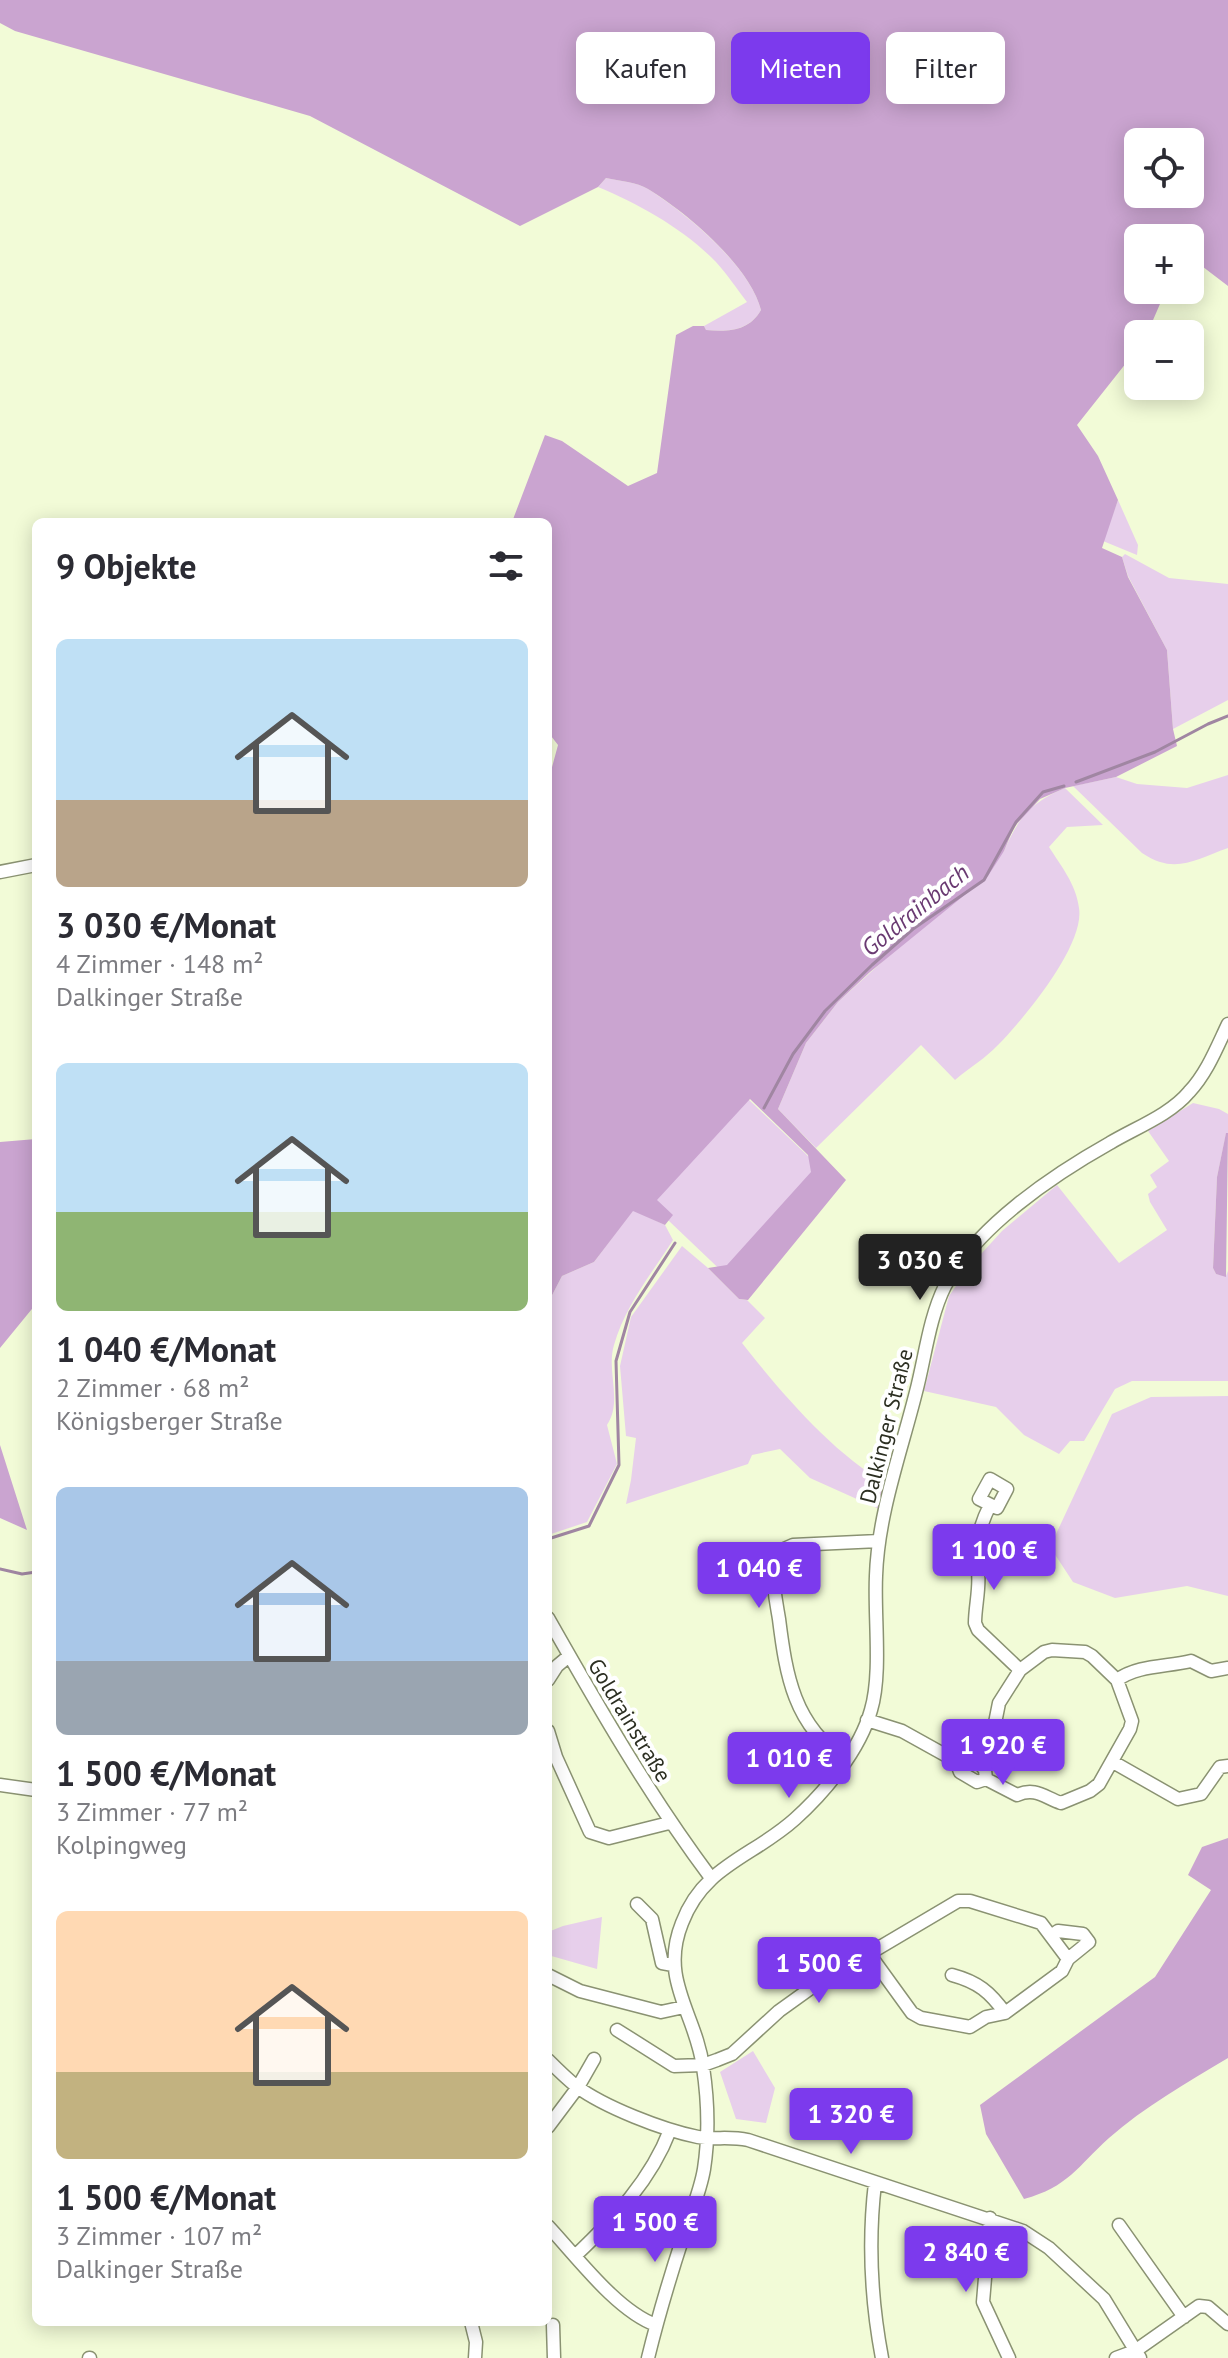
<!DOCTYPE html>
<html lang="de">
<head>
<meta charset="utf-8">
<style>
  body { margin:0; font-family:"PT Sans",sans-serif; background:#f2f2f3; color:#2b2b33; height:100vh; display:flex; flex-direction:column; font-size:30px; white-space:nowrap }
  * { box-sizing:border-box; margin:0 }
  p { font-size:26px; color:#7c7c81 }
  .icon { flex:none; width:44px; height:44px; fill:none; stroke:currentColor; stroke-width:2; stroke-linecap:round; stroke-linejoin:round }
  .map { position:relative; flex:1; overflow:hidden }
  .panel { position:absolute; left:32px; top:518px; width:520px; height:1808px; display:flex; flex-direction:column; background:#fff; border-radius:12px; box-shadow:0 4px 20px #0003 }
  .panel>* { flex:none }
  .hud { position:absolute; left:576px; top:32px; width:532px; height:72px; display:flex; gap:16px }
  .tools { position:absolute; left:1124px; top:128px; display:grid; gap:16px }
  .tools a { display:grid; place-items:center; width:80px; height:80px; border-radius:12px; background:#fff; box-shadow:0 4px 20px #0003; font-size:40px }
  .price { position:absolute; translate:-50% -68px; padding:0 18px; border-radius:8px; background:#7c3aed; color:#fff; font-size:26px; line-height:52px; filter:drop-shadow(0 2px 4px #0008) }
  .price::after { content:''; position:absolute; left:50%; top:48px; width:24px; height:18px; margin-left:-12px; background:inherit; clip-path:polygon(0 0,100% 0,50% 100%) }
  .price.selected { background:#222; color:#fff }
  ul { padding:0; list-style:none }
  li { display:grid; align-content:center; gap:16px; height:424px; padding:0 24px }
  li span { display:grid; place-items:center; height:248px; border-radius:12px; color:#555 }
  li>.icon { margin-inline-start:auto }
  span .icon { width:144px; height:144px; fill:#fffc; stroke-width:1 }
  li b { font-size:34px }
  h2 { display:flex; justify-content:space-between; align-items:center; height:96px; padding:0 24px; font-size:34px }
  .pill { padding:0 28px; border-radius:12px; background:#fff; box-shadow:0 4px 20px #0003; font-size:28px; line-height:72px }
  .pill.selected { background:#7c3aed; color:#fff }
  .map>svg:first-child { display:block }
  .green { fill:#e7cfeb }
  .forest { fill:#caa4d0; fill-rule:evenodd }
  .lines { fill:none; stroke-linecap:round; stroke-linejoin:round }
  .stream { stroke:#a086a2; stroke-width:3 }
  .minor-casing { stroke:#8a9272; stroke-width:15 }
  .minor { stroke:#fff; stroke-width:12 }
  .labels { text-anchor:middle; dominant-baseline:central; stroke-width:8; stroke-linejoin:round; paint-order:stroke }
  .street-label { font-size:22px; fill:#2c2f22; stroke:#fff }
  .water-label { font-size:24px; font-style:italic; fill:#6a3a72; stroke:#fff }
</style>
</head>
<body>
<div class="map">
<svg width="1228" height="2358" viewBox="0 0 1228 2358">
  <rect width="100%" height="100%" fill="#f2fbd7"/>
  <path class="green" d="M606 178C619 181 637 182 648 189 686 213 750 266 761 310 749 331 728 332 706 330L704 326 747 302C737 289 727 274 716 262 684 229 639 204 598 187Z
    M1118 500 1138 545 1137 555 1103 541Z
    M1125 554 1169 578 1228 584V700L1173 729 1167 650 1128 576 1122 557Z
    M1228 775V848C1194 860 1175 875 1142 853L1073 786 1116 777 1137 784 1187 788Z
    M1065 788 1103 825 1067 827 1049 847C1061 866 1076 884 1079 908 1085 945 1025 1017 999 1044 986 1058 969 1068 955 1080L921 1045 816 1148 778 1109 806 1043 838 1002 1004 851C1019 817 1030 803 1065 788Z
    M747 1098 830 1177 731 1280 648 1201Z
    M1193 1103 1219 1109 1228 1114V1133L1226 1134 1217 1177 1213 1268 1216 1274 1226 1276 1228 1271V1381H1132L1115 1389 1084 1441H1070L1059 1454 1024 1435 996 1407 924 1391 949 1296 971 1265 1002 1231 1057 1185 1119 1263 1167 1230 1150 1202 1148 1194 1157 1187 1150 1175 1169 1161 1148 1131Z
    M633 1210 665 1225 673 1240C652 1273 625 1306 614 1345 606 1371 623 1401 607 1425L617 1464 587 1522 548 1535V1303L562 1276 594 1262Z
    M682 1246 708 1268 739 1299 747 1300 765 1318 742 1343C778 1389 834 1455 886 1483L879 1509 810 1478 780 1449 752 1455 748 1464 626 1504 631 1480 636 1438 626 1436 620 1366 631 1317Z
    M1228 1396V1596L1187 1586 1115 1598 1073 1582 1050 1547 1112 1414 1151 1397Z
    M602 1917 597 1969 548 1955V1932L563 1926Z
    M753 2051 775 2088 766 2123 736 2119 720 2072Z"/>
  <path class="forest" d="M0 0H1228V286L1190 257V238H1138V290H1166L1147 334H1138V348L1077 425 1098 456 1118 500 1102 548 1122 557 1128 577 1167 650 1173 729 1177 746 1116 777 1065 788 1040 799 1014 827 1004 851 988 876 870 972 838 1002 806 1043 778 1109 846 1180 748 1300 739 1299 708 1268 727 1265 811 1172 808 1155 750 1099 657 1200 673 1215 665 1225 633 1211 594 1262 562 1276 548 1303V782L558 745 548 732V522H512L545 435 562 441 628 486 657 473 676 335 693 326H704L706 330C729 332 749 331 761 310 750 266 686 212 648 189 637 182 619 181 606 178L598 187 520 226 310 116 15 31 0 23ZM1138 142H1190V194H1138Z
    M1226 1133H1228L1226 1277 1216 1274 1213 1268 1217 1177Z
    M36 1139V1304L0 1348V1142Z
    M0 1445 27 1530 0 1518Z
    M1228 1838V2058C1188 2082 1144 2107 1109 2138 1077 2167 1068 2187 1024 2199L986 2134 980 2105 1155 1977 1211 1890 1188 1875 1202 1847Z"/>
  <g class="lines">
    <path class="stream" d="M1076 782 1155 752 1208 724 1228 716
      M764 1108 793 1054 825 1011 872 965 913 929 984 880 1016 822 1043 792 1064 786
      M548 1539 589 1526 619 1465 616 1361 630 1312 675 1243
      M0 1569 22 1574 36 1572"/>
    <g class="minor-casing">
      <path id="minor" d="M0 872 36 865
        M990 1479 1007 1489 997 1508 979 1499Z
        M990 1505C979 1527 974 1547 978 1572 980 1588 975 1607 975 1623L978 1630 1020 1670
        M548 1618C599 1708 649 1795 711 1878
        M548 1680 557 1666 569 1656
        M1117 1680C1138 1665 1166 1667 1191 1661L1211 1671 1228 1668
        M867 1720 902 1731 956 1761
        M548 1731 556 1757 590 1832 609 1838 669 1823
        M968 1758 977 1760 985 1770 986 1779 977 1782 960 1772 956 1761Z
        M845 1759C794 1726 786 1675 779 1619 776 1601 772 1582 773 1564L784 1549 793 1545 879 1541
        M977 1760 994 1728 999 1703 1020 1670 1044 1652 1052 1650 1085 1652 1092 1656 1117 1680 1132 1721 1130 1729 1099 1784 1090 1791 1061 1803C1044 1797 1035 1787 1017 1795L986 1779
        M1113 1762 1178 1799 1201 1794 1220 1767 1228 1766
        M0 1785 36 1790
        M637 1904 652 1919 662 1963 673 1965
        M870 1955 912 2013 921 2018 970 2027 986 2017 1005 2013 1062 1971 1068 1959
        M548 1975 580 1991 661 2012 684 2007
        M952 1975C978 1982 990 1992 1005 2013
        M617 2030 674 2066 703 2065 717 2060 732 2054 779 2011 811 1988 958 1901H970L1041 1923 1068 1959 1089 1942 1083 1934 1058 1931 1051 1936
        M548 2060C557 2069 566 2078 576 2086 604 2107 663 2130 698 2137 714 2140 729 2136 748 2140L1023 2231 1049 2248 1104 2299 1140 2358
        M548 2127 578 2087 594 2059
        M875 2183C868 2242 871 2300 882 2358
        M990 2218 983 2302 1009 2358
        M1119 2225 1184 2317
        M548 2226C577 2257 617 2311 656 2325
        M576 2255C614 2219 651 2180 670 2130
        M471 2322 476 2342 475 2358
        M553 2325 554 2358
        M89 2358H90
        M648 2358C658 2317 670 2277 683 2237 690 2214 700 2193 704 2169 709 2136 708 2100 703 2067 696 2014 659 1980 682 1923 704 1865 753 1857 795 1819 825 1792 860 1750 871 1710 882 1673 874 1616 876 1576 878 1514 901 1452 916 1392 925 1358 929 1318 945 1286 976 1227 1053 1175 1110 1143 1135 1128 1170 1115 1189 1092 1207 1073 1217 1047 1228 1024
        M1116 2358 1135 2351 1199 2306 1208 2307 1228 2324"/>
    </g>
    <use href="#minor" class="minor"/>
  </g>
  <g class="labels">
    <g class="street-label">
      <text transform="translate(886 1426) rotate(-76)">Dalkinger Straße</text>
      <text transform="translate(630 1720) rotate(59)">Goldrainstraße</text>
    </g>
    <g class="water-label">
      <text transform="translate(915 910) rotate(-39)">Goldrainbach</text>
    </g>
  </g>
</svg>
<div class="tools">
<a><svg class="icon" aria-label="locate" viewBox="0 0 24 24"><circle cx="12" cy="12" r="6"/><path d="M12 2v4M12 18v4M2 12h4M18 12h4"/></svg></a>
<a>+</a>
<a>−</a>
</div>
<b class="price selected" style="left:920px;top:1302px">3 030 €</b>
<b class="price" style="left:994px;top:1592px">1 100 €</b>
<b class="price" style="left:759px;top:1610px">1 040 €</b>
<b class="price" style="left:1003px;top:1787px">1 920 €</b>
<b class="price" style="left:789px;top:1800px">1 010 €</b>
<b class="price" style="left:819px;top:2005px">1 500 €</b>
<b class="price" style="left:851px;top:2156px">1 320 €</b>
<b class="price" style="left:655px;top:2264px">1 500 €</b>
<b class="price" style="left:966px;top:2294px">2 840 €</b>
<div class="hud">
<a class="pill">Kaufen</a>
<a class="pill selected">Mieten</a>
<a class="pill">Filter</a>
</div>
<section class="panel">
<h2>9 Objekte<svg class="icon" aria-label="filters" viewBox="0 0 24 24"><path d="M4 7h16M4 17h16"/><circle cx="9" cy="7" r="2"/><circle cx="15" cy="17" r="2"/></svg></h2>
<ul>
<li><span style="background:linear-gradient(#bfe0f5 65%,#b9a48a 0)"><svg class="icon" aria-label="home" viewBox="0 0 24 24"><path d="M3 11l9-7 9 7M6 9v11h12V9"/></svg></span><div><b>3 030 €/Monat</b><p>4 Zimmer · 148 m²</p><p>Dalkinger Straße</p></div></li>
<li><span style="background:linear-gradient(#bfe0f5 60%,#8fb573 0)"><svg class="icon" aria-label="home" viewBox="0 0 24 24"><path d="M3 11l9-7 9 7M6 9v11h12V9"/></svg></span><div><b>1 040 €/Monat</b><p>2 Zimmer · 68 m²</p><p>Königsberger Straße</p></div></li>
<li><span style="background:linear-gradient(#a9c7e8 70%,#9aa5b1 0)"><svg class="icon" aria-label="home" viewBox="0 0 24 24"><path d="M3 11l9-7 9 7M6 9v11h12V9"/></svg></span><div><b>1 500 €/Monat</b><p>3 Zimmer · 77 m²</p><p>Kolpingweg</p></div></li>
<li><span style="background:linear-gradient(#ffd9b3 65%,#c2b280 0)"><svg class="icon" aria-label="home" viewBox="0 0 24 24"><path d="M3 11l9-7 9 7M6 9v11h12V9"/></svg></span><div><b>1 500 €/Monat</b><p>3 Zimmer · 107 m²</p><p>Dalkinger Straße</p></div></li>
</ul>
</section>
</div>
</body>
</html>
